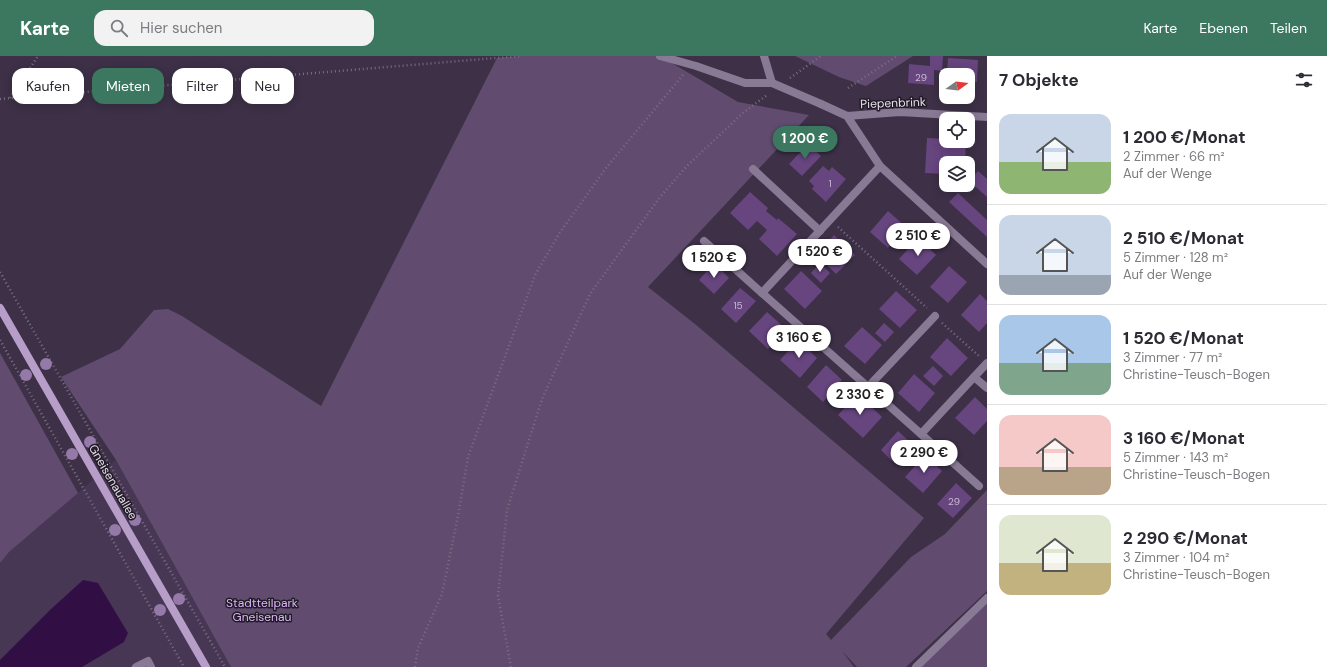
<!DOCTYPE html>
<html lang="de">
<head>
<meta charset="utf-8">
<style>
  body { margin:0; font-family:"DM Sans",sans-serif; background:#f2f2f3; color:#2b2b33; height:100vh; display:flex; flex-direction:column; font-size:15px; white-space:nowrap }
  * { box-sizing:border-box; margin:0 }
  p { font-size:13px; color:#7c7c81 }
  .icon { flex:none; width:22px; height:22px; fill:none; stroke:currentColor; stroke-width:2; stroke-linecap:round; stroke-linejoin:round }
  .map { position:relative; flex:1; overflow:hidden }
  .side { display:flex; flex-direction:column; background:#fff; width:340px }
  .side>* { flex:none }
  .banner { position:absolute; left:12px; top:12px; width:380px; height:36px; display:flex; gap:8px }
  .needle { width:26px; rotate:75deg }
  .controls { position:absolute; left:939px; top:12px; display:grid; gap:8px }
  .controls a { display:grid; place-items:center; width:36px; height:36px; border-radius:8px; background:#fff; box-shadow:0 2px 10px #0003; font-size:20px }
  .price { position:absolute; translate:-50% -34px; padding:0 9px; border-radius:14px; background:#fff; color:#222; font-size:13px; line-height:26px; filter:drop-shadow(0 1px 2px #0008) }
  .price::after { content:''; position:absolute; left:50%; top:24px; width:12px; height:9px; margin-left:-6px; background:inherit; clip-path:polygon(0 0,100% 0,50% 100%) }
  .price.selected { background:#3c7760; color:#fff }
  ul { padding:0; list-style:none }
  li { display:flex; align-items:center; gap:12px; height:100px; padding:0 12px }
  li+li { border-top:1px solid #e1e1e2 }
  li span { display:grid; place-items:center; flex:none; width:112px; height:80px; border-radius:12px; color:#555 }
  li>.icon { margin-inline-start:auto }
  span .icon { width:48px; height:48px; fill:#fffc; stroke-width:1 }
  li b { font-size:17px }
  h2 { display:flex; justify-content:space-between; align-items:center; height:48px; padding:0 12px; font-size:17px }
  .chip { padding:0 14px; border-radius:12px; background:#fff; box-shadow:0 2px 10px #0003; font-size:14px; line-height:36px }
  .chip.selected { background:#3c7760; color:#fff }
  header { display:flex; align-items:center; gap:24px; box-sizing:border-box; height:56px; padding:0 20px; background:#3c7760; color:#fff }
  header strong { font-size:19px }
  nav { display:flex; gap:22px; margin-inline-start:auto; font-size:14px }
  .search { width:280px; height:36px; background:#f2f2f3; display:flex; align-items:center; gap:10px; box-sizing:border-box; padding:0 14px; border-radius:12px; color:#7c7c81; font-size:15px }
  main { display:flex; flex:1; min-height:0 }
  .map>svg:first-child { display:block }
  .built { fill:#483754 }
  .green { fill:#614c70 }
  .water { fill:#310f45 }
  .building { fill:#67457f }
  .lines { fill:none; stroke-linecap:round; stroke-linejoin:round }
  .path { stroke:#7a6f83; stroke-width:2.5; stroke-dasharray:1 3; stroke-linecap:butt }
  .lane { stroke:#887994; stroke-width:8 }
  .street { stroke:#887994; stroke-width:8 }
  .secondary { stroke:#b69ec9; stroke-width:8 }
  .street-bridge { stroke:#887994; stroke-width:8 }
  .tree { fill:#9479a9 }
  .labels { text-anchor:middle; dominant-baseline:central; stroke-width:3; stroke-linejoin:round; paint-order:stroke }
  .number-label { font-size:10px; fill:#c8b8d2 }
  .street-label { font-size:12px; fill:#e8dfee; stroke:#211b25 }
  .park-label { font-size:12px; fill:#dcb5fa; stroke:#211b25 }
</style>
</head>
<body>
<header>
<strong>Karte</strong>
<div class="search"><svg class="icon" aria-label="search" viewBox="0 0 24 24"><circle cx="10" cy="10" r="6"/><path d="M15 15l6 6"/></svg>Hier suchen</div>
<nav><a>Karte</a><a>Ebenen</a><a>Teilen</a></nav>
</header>
<main>
<div class="map">
<svg width="987" height="611" viewBox="0 0 987 611">
  <rect width="100%" height="100%" fill="#3d3047"/>
  <path class="built" d="M116 404 231 611H0V507L9 496Z"/>
  <path class="green" d="M520 0H660L738 46 809 59 648 231 695 268 924 462 826 578 831 584 911 501 945 478 987 434V535L906 611H857L842 595 854 611H231L116 404 61 321 120 293 154 254 168 253 182 260 321 350 497 2Z
    M795 0H913L866 30 839 21Z
    M0 297 78 437 9 496 0 507Z
    M987 542V611H916Z"/>
  <path class="water" d="M83 524 98 527 128 577 124 586 82 611H0V604L50 554Z"/>
  <path class="building" d="M930 0H943L942 15 934 14V29L908 27 909 8 930 10Z
    M948 2 978 4 977 26 968 25V19H947Z
    M927 82 946 83V85H966L965 107H946V118L925 117Z
    M808 88 821 100 802 120 789 108Z
    M823 110 829 115 832 111 846 123 826 146 812 133 814 130 809 125Z
    M978 115 987 123V141L969 125Z
    M750 136 768 152 766 155 777 164 778 162 797 178 777 200 759 183 767 174 757 165 748 174 730 157Z
    M958 137 987 164V181L949 146Z
    M888 155 906 171 888 192 870 176Z
    M834 179 855 199 836 218 816 198Z
    M918 182 936 199 917 219 899 203Z
    M714 207 729 222 714 238 699 224Z
    M820 207 830 217 821 227 811 217Z
    M949 210 967 226 948 247 930 231Z
    M801 215 822 235 805 253 784 233Z
    M740 232 756 245 736 267 721 253Z
    M896 235 917 254 900 272 879 253Z
    M980 238 987 245V267L979 276 961 259Z
    M767 256 786 273 768 293 749 275Z
    M884 267 894 276 885 286 875 277Z
    M862 271 882 289 865 308 844 290Z
    M947 282 968 302 951 320 930 301Z
    M798 284 817 302 800 322 780 304Z
    M826 309 842 324 823 346 807 331Z
    M933 310 943 320 934 330 923 320Z
    M914 318 935 337 919 356 898 337Z
    M858 338 882 361 863 382 838 359Z
    M975 341 987 353V365L974 379 955 362Z
    M898 375 911 387 893 406 881 394Z
    M925 399 942 415 923 437 905 421Z
    M956 427 972 442 953 462 937 448Z"/>
  <g class="lines">
    <path class="path" d="M790 22 821 0
      M848 32 897 0
      M10 42 38 0
      M0 43 520 0
      M838 171 927 252
      M0 216 225 611
      M942 267 979 300
      M0 284 184 611
      M415 611 418 592 442 538 458 460 468 401 535 219 559 178 606 112 683 19
      M511 611 498 540 507 454 542 343 590 238 660 141 687 110 744 56 767 39"/>
    <path class="lane" d="M660 0 696 10 745 27H772
      M753 113 820 175
      M704 185 762 237
      M974 321 987 332
      M868 331 935 260
      M921 378 979 430
      M136 611 148 605 151 611
      M916 611 987 542"/>
    <path class="street" d="M764 0 772 27
      M821 48 847 60 880 110 987 208
      M847 60 900 56 987 61
      M880 110 762 237 921 378 987 307"/>
    <path class="secondary" d="M0 252 206 611"/>
    <path class="street-bridge" d="M772 27 821 48"/>
  </g>
  <g class="tree">
    <circle cx="46" cy="308" r="6"/>
    <circle cx="26" cy="319" r="6"/>
    <circle cx="90" cy="386" r="6"/>
    <circle cx="72" cy="398" r="6"/>
    <circle cx="135" cy="464" r="6"/>
    <circle cx="115" cy="474" r="6"/>
    <circle cx="179" cy="543" r="6"/>
    <circle cx="160" cy="554" r="6"/>
  </g>
  <g class="labels">
    <g class="number-label">
      <text x="921" y="21">29</text>
      <text x="830" y="127">1</text>
      <text x="738" y="249">15</text>
      <text x="954" y="445">29</text>
    </g>
    <g class="street-label">
      <text transform="translate(893 47) rotate(-2)">Piepenbrink</text>
      <text transform="translate(113 426) rotate(60)">Gneisenauallee</text>
    </g>
    <g class="park-label">
      <text x="262" y="547">Stadtteilpark<tspan x="262" dy="14">Gneisenau</tspan></text>
    </g>
  </g>
</svg>
<div class="controls">
<a><svg class="needle" viewBox="-14 -14 28 28"><path d="M0-13l5 13h-10z" fill="#e53935"/><path d="M0 13l5-13h-10z" fill="#7c7c81"/></svg></a>
<a><svg class="icon" aria-label="locate" viewBox="0 0 24 24"><circle cx="12" cy="12" r="6"/><path d="M12 2v4M12 18v4M2 12h4M18 12h4"/></svg></a>
<a><svg class="icon" aria-label="layers" viewBox="0 0 24 24"><path d="M12 4l9 5-9 5-9-5zM3 14l9 5 9-5"/></svg></a>
</div>
<b class="price selected" style="left:805px;top:104px">1 200 €</b>
<b class="price" style="left:918px;top:201px">2 510 €</b>
<b class="price" style="left:820px;top:217px">1 520 €</b>
<b class="price" style="left:714px;top:223px">1 520 €</b>
<b class="price" style="left:799px;top:303px">3 160 €</b>
<b class="price" style="left:860px;top:360px">2 330 €</b>
<b class="price" style="left:924px;top:418px">2 290 €</b>
<div class="banner">
<a class="chip">Kaufen</a>
<a class="chip selected">Mieten</a>
<a class="chip">Filter</a>
<a class="chip">Neu</a>
</div>
</div>
<section class="side">
<h2>7 Objekte<svg class="icon" aria-label="filters" viewBox="0 0 24 24"><path d="M4 7h16M4 17h16"/><circle cx="9" cy="7" r="2"/><circle cx="15" cy="17" r="2"/></svg></h2>
<ul>
<li><span style="background:linear-gradient(#c9d6e8 60%,#8fb573 0)"><svg class="icon" aria-label="home" viewBox="0 0 24 24"><path d="M3 11l9-7 9 7M6 9v11h12V9"/></svg></span><div><b>1 200 €/Monat</b><p>2 Zimmer · 66 m²</p><p>Auf der Wenge</p></div></li>
<li><span style="background:linear-gradient(#c9d6e8 75%,#9aa5b1 0)"><svg class="icon" aria-label="home" viewBox="0 0 24 24"><path d="M3 11l9-7 9 7M6 9v11h12V9"/></svg></span><div><b>2 510 €/Monat</b><p>5 Zimmer · 128 m²</p><p>Auf der Wenge</p></div></li>
<li><span style="background:linear-gradient(#a9c7e8 60%,#7fa58c 0)"><svg class="icon" aria-label="home" viewBox="0 0 24 24"><path d="M3 11l9-7 9 7M6 9v11h12V9"/></svg></span><div><b>1 520 €/Monat</b><p>3 Zimmer · 77 m²</p><p>Christine-Teusch-Bogen</p></div></li>
<li><span style="background:linear-gradient(#f6c9c9 65%,#b9a48a 0)"><svg class="icon" aria-label="home" viewBox="0 0 24 24"><path d="M3 11l9-7 9 7M6 9v11h12V9"/></svg></span><div><b>3 160 €/Monat</b><p>5 Zimmer · 143 m²</p><p>Christine-Teusch-Bogen</p></div></li>
<li><span style="background:linear-gradient(#dfe7d0 60%,#c2b280 0)"><svg class="icon" aria-label="home" viewBox="0 0 24 24"><path d="M3 11l9-7 9 7M6 9v11h12V9"/></svg></span><div><b>2 290 €/Monat</b><p>3 Zimmer · 104 m²</p><p>Christine-Teusch-Bogen</p></div></li>
</ul>
</section>
</main>
</body>
</html>
